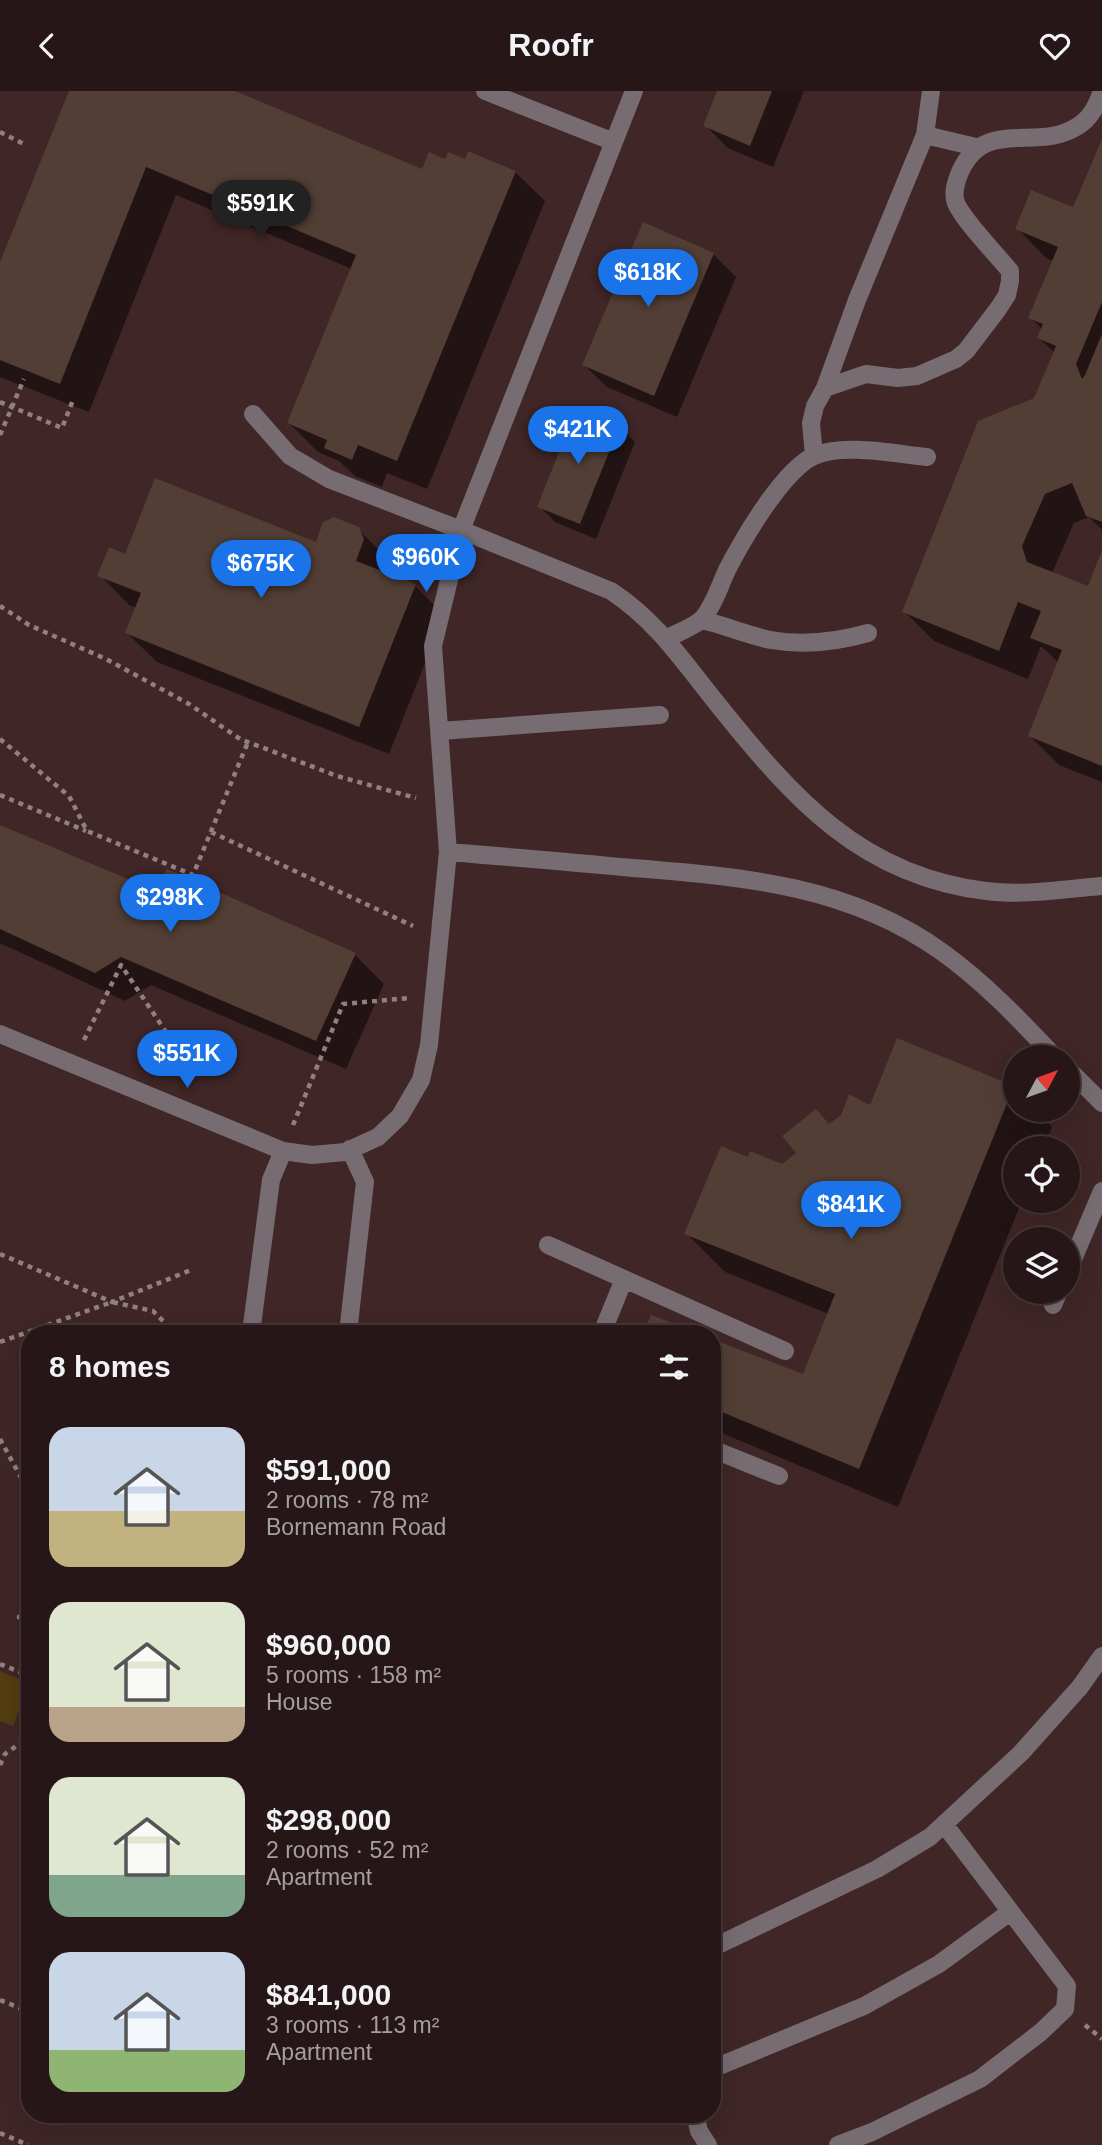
<!DOCTYPE html>
<html lang="en">
<head>
<meta charset="utf-8">
<style>
  body { margin:0; font-family:Arial,sans-serif; background:#322324; color:#f1f3f6; height:100vh; display:flex; flex-direction:column; font-size:26px; white-space:nowrap }
  * { box-sizing:border-box; margin:0 }
  p { font-size:23px; color:#a49fa1 }
  .icon { flex:none; width:38px; height:38px; fill:none; stroke:currentColor; stroke-width:2; stroke-linecap:round; stroke-linejoin:round }
  .map { position:relative; flex:1; overflow:hidden }
  .details { position:absolute; left:21px; top:1234px; width:700px; height:798px; display:flex; flex-direction:column; background:#261617; border-radius:28px; box-shadow:0 7px 28px #0002,0 0 0 2px #423536 }
  .details>* { flex:none }
  .needle { width:46px; rotate:49deg }
  .buttons { position:absolute; left:1003px; top:954px; display:grid; gap:14px }
  .buttons a { display:grid; place-items:center; width:77px; height:77px; border-radius:50%; background:#261617; box-shadow:0 7px 28px #0002,0 0 0 2px #423536; font-size:35px }
  .price { position:absolute; translate:-50% -60px; padding:0 16px; border-radius:24px; background:#1a73e8; color:#fff; font-size:23px; line-height:46px; filter:drop-shadow(0 2px 4px #0008) }
  .price::after { content:''; position:absolute; left:50%; top:42px; width:21px; height:16px; margin-left:-10px; background:inherit; clip-path:polygon(0 0,100% 0,50% 100%) }
  .price.current { background:#222; color:#fff }
  ul { padding:0; list-style:none }
  li { display:flex; align-items:center; gap:21px; height:175px; padding:0 28px }
  li span { display:grid; place-items:center; flex:none; width:196px; height:140px; border-radius:21px; color:#555 }
  li>.icon { margin-inline-start:auto }
  span .icon { width:84px; height:84px; fill:#fffc; stroke-width:1 }
  li b { font-size:30px }
  h2 { display:flex; justify-content:space-between; align-items:center; height:84px; padding:0 28px; font-size:30px }
  header { display:flex; justify-content:space-between; align-items:center; height:91px; padding:0 28px; background:#261617; font-size:32px; font-weight:700 }
  .map>svg:first-child { display:block }
  .built { fill:#402626; fill-rule:evenodd }
  .green { fill:#533d11 }
  .shadow { fill:#0007 }
  .building { fill:#523e34 }
  .lines { fill:none; stroke-linecap:round; stroke-linejoin:round }
  .path { stroke:#928081; stroke-width:4.5; stroke-dasharray:5 5; stroke-linecap:butt }
  .minor { stroke:#766c71; stroke-width:18 }
</style>
</head>
<body>
<header><svg class="icon" aria-label="back" viewBox="0 0 24 24"><path d="M15 5l-7 7 7 7"/></svg>Roofr<svg class="icon" aria-label="heart" viewBox="0 0 24 24"><path d="M12 20l-8-8c-3-5 5-10 8-4 3-6 11-1 8 4z"/></svg></header>
<div class="map">
<svg width="1102" height="2054" viewBox="0 0 1102 2054">
  <rect width="100%" height="100%" fill="#331e1f"/>
  <path class="built" d="M0 0H1102V2054H0ZM1015 966H1068V1018H1015ZM1015 1057H1068V1110H1015ZM1015 1148H1068V1200H1015ZM30 1242H712V2023H30Z"/>
  <path class="green" d="M0 1580 29 1592 13 1635 0 1630Z"/>
  <path class="shadow" d="M70 0H230L423 80 446 70 466 71 515 81 545 110 427 398 387 382 382 396 355 385 339 370 318 361 289 332 352 178 176 104 89 321 0 286V176Z
    M719 0H804L773 76 728 57 705 34Z
    M1102 52V439L1089 426 1074 432 1052 482 1089 497 1102 464V691L1059 674 1030 645 1059 572 1041 555 1028 588 934 550 904 520 1035 308 1055 262 1039 247 1043 239 1030 226 1054 170 1046 167 1017 137 1074 119Z
    M713 163 736 186 677 326 607 296 584 274Z
    M619 335 635 351 596 448 555 431 539 415Z
    M358 438 388 468 393 478 390 485 415 495 444 524 389 663 157 571 127 542 137 517 129 514 100 484 126 465 317 453Z
    M0 736 155 801 355 864 384 893 346 978 151 894 125 910 0 852Z
    M1013 997 1015 999V1018H1035L1052 1036 1043 1057H1015V1110H1022L898 1416 712 1338V1249L804 1285 829 1223 725 1181 686 1142 749 1068 782 1075 830 1035 871 1017Z"/>
  <path class="building" d="M69 0H235L422 78 429 61 445 68 448 61 465 68 468 60 516 80 397 370 358 354 352 369 324 357 327 349 287 332 356 164 146 76 60 293 0 269V171Z
    M717 0H772L750 55 703 35Z
    M1102 48V211L1076 273 1082 288 1085 284 1102 243V431L1086 425 1072 392 1045 403 1022 455 1027 471 1088 495 1102 459V675L1028 645 1062 559 1030 547 1041 520 1018 511 999 560 902 521 978 330 1034 307 1056 255 1037 247 1043 233 1028 227 1058 156 1015 138 1031 99 1073 116Z
    M643 131 714 162 654 305 582 274Z
    M577 316 620 334 580 433 537 416Z
    M155 387 316 451 323 431 334 426 359 436 364 448 356 470 416 493 359 636 125 542 141 502 97 485 109 456 125 463Z
    M0 734 154 799 167 778 356 862 316 950 121 866 95 882 0 838Z
    M897 947 1014 995 859 1378 712 1317V1248L803 1283 835 1203 684 1143 721 1055 748 1066 750 1060 782 1073 796 1062 782 1045 816 1018 829 1033 841 1024 849 1003 870 1014Z
    M651 1224 699 1242H643Z"/>
  <g class="lines">
    <path class="path" d="M0 41 26 54
      M0 311 62 337 73 309
      M0 344 24 288
      M0 515 29 534 106 568 189 613 240 648 337 685 416 707
      M0 648 69 705 87 740 193 784 248 651
      M0 704 86 740
      M211 741 413 835
      M84 949 121 874 170 947 156 981
      M293 1034 343 913 409 907
      M0 1163 112 1211 191 1179
      M0 1251 112 1211 153 1220 175 1242
      M0 1348 30 1403
      M30 1519 19 1526 30 1553
      M0 1573 30 1585
      M30 1631 22 1651 30 1662
      M0 1674 5 1663 22 1651
      M0 1909 30 1921
      M1085 1934 1102 1948
      M0 2042 28 2054"/>
    <path class="minor" d="M485 0 614 51
      M925 44 976 56
      M825 297 857 209 925 44 931 0
      M253 323 290 365 329 388 461 439 611 500C658 531 684 572 719 615 793 707 861 785 986 800 1023 805 1064 798 1102 795
      M814 365 811 332 815 315 825 297 866 283 898 287 917 285 956 268 966 260 998 218 1007 204 1010 190V180C997 164 963 129 956 112 952 102 956 91 960 81 985 25 1037 62 1078 35 1091 27 1097 14 1102 0
      M702 529C724 534 749 545 771 549 804 555 836 551 868 542
      M666 548C676 542 695 536 703 527 714 514 720 494 727 479 743 448 783 379 814 365 844 352 895 363 927 366
      M440 640 660 624
      M448 761C510 766 571 771 633 777 743 786 849 794 942 861 984 891 1020 929 1055 966
      M0 943 283 1060 312 1064 345 1061 378 1046 400 1025 421 989 429 954 448 761 433 555 461 439 634 0
      M1068 978 1102 1012
      M548 1154 785 1260
      M1068 1180 1102 1100
      M1053 1214 1059 1200
      M251 1242 271 1089 283 1060
      M348 1242 365 1091 350 1058
      M602 1242 624 1188
      M712 1358 779 1385
      M712 1857 877 1778 930 1746 1021 1662 1080 1596 1102 1565
      M712 1978 864 1915 939 1873 1010 1821
      M695 2023 699 2040 708 2054
      M838 2054 872 2041 980 1988 1041 1941 1065 1918 1067 1895 944 1733"/>
  </g>
</svg>
<div class="buttons">
<a><svg class="needle" viewBox="-14 -14 28 28"><path d="M0-13l5 13h-10z" fill="#e53935"/><path d="M0 13l5-13h-10z" fill="#a49fa1"/></svg></a>
<a><svg class="icon" aria-label="locate" viewBox="0 0 24 24"><circle cx="12" cy="12" r="6"/><path d="M12 2v4M12 18v4M2 12h4M18 12h4"/></svg></a>
<a><svg class="icon" aria-label="layers" viewBox="0 0 24 24"><path d="M12 4l9 5-9 5-9-5zM3 14l9 5 9-5"/></svg></a>
</div>
<b class="price current" style="left:261px;top:149px">$591K</b>
<b class="price" style="left:648px;top:218px">$618K</b>
<b class="price" style="left:578px;top:375px">$421K</b>
<b class="price" style="left:426px;top:503px">$960K</b>
<b class="price" style="left:261px;top:509px">$675K</b>
<b class="price" style="left:170px;top:843px">$298K</b>
<b class="price" style="left:187px;top:999px">$551K</b>
<b class="price" style="left:851px;top:1150px">$841K</b>
<section class="details">
<h2>8 homes<svg class="icon" aria-label="filters" viewBox="0 0 24 24"><path d="M4 7h16M4 17h16"/><circle cx="9" cy="7" r="2"/><circle cx="15" cy="17" r="2"/></svg></h2>
<ul>
<li><span style="background:linear-gradient(#c9d6e8 60%,#c2b280 0)"><svg class="icon" aria-label="home" viewBox="0 0 24 24"><path d="M3 11l9-7 9 7M6 9v11h12V9"/></svg></span><div><b>$591,000</b><p>2 rooms · 78 m²</p><p>Bornemann Road</p></div></li>
<li><span style="background:linear-gradient(#dfe7d0 75%,#b9a48a 0)"><svg class="icon" aria-label="home" viewBox="0 0 24 24"><path d="M3 11l9-7 9 7M6 9v11h12V9"/></svg></span><div><b>$960,000</b><p>5 rooms · 158 m²</p><p>House</p></div></li>
<li><span style="background:linear-gradient(#dfe7d0 70%,#7fa58c 0)"><svg class="icon" aria-label="home" viewBox="0 0 24 24"><path d="M3 11l9-7 9 7M6 9v11h12V9"/></svg></span><div><b>$298,000</b><p>2 rooms · 52 m²</p><p>Apartment</p></div></li>
<li><span style="background:linear-gradient(#c9d6e8 70%,#8fb573 0)"><svg class="icon" aria-label="home" viewBox="0 0 24 24"><path d="M3 11l9-7 9 7M6 9v11h12V9"/></svg></span><div><b>$841,000</b><p>3 rooms · 113 m²</p><p>Apartment</p></div></li>
</ul>
</section>
</div>
</body>
</html>
